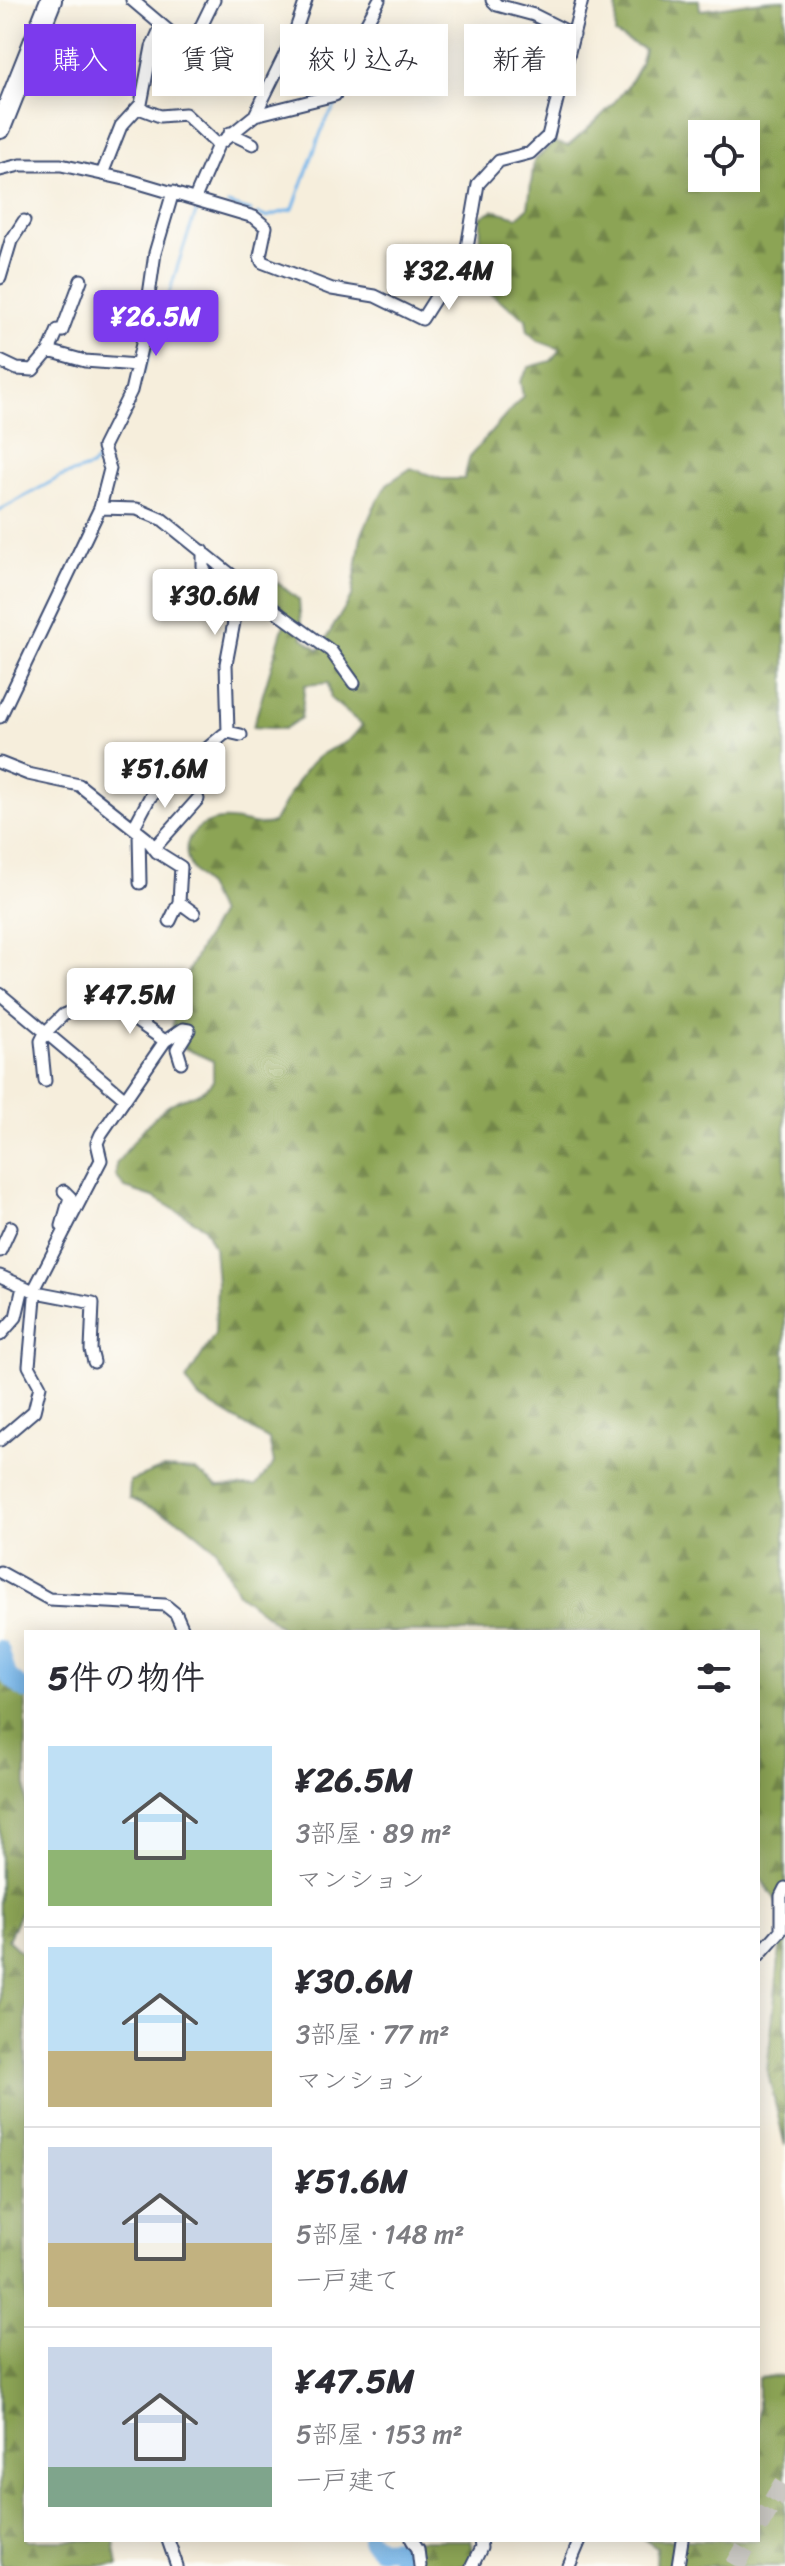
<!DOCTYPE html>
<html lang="ja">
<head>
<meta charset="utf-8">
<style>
  body { margin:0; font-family:Sriracha,"Klee One",sans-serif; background:#f2f2f3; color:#2b2b33; height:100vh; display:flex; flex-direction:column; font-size:30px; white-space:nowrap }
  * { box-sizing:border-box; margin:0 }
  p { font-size:26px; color:#7c7c81 }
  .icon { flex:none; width:44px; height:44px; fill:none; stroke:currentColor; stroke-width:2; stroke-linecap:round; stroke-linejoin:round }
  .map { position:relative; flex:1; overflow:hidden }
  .drawer { position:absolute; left:24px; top:1630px; width:736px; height:912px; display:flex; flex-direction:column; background:#fff; border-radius:0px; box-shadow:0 4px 20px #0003 }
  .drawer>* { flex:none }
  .guide { position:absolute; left:24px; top:24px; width:738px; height:72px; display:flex; gap:16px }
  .tools { position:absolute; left:688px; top:120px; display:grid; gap:16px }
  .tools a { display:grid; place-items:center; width:72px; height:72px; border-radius:0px; background:#fff; box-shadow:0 4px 20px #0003; font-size:40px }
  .price { position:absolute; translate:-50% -68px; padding:0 18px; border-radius:8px; background:#fff; color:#222; font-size:26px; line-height:52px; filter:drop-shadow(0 2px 4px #0008) }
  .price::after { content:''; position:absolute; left:50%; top:48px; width:24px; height:18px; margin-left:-12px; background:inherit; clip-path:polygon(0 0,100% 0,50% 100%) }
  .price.on { background:#7c3aed; color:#fff }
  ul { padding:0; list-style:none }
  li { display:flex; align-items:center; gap:24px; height:200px; padding:0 24px }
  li+li { border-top:2px solid #e1e1e2 }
  li span { display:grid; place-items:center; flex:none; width:224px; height:160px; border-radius:0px; color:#555 }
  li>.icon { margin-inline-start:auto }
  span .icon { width:96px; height:96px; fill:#fffc; stroke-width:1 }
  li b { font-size:34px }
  h2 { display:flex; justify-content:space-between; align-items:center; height:96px; padding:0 24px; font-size:34px }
  .tag { padding:0 28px; border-radius:0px; background:#fff; box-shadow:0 4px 20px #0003; font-size:28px; line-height:72px }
  .tag.on { background:#7c3aed; color:#fff }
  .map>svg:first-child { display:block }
  .forest { fill:url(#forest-firs); stroke:#546a5a; stroke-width:2; fill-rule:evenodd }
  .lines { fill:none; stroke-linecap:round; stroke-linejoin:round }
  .stream { stroke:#76b5e9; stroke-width:3 }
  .river { stroke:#76b5e9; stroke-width:18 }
  .highway-tunnel { stroke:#cac8c3; stroke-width:20; stroke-dasharray:20 10; stroke-linecap:butt }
  .street-casing { stroke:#3c4c71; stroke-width:15 }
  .highway-casing { stroke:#3c4c71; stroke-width:24 }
  .street { stroke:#fff; stroke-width:11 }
  .highway { stroke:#fff; stroke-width:20 }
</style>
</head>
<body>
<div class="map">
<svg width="785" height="2566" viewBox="0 0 785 2566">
  <defs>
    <pattern id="forest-firs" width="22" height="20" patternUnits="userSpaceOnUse" patternTransform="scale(2)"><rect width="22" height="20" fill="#8ca455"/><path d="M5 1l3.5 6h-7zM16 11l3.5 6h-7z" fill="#72864a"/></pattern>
  </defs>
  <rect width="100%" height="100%" fill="#fdfcf7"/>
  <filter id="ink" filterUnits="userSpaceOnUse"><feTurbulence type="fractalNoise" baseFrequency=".0125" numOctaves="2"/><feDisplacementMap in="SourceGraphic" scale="16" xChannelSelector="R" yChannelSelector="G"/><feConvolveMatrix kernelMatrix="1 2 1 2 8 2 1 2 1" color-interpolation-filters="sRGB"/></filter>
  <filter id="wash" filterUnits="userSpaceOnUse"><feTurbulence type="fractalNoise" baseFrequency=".006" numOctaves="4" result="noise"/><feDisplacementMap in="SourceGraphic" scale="32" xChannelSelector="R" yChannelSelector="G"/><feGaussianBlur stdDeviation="1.8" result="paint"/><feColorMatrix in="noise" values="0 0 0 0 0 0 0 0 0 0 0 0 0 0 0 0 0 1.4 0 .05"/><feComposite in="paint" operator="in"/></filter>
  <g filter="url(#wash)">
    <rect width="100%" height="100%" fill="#f6eedc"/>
    <path class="forest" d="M617 0H699L700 10C730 7 756 0 785 0V2145L767 2070 783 1921 775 1899 758 1874V1632H288L238 1593 216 1549 183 1522 129 1498 130 1481 163 1468 195 1470 218 1487 256 1486 274 1463 269 1440 198 1397 186 1380 215 1334 217 1284 214 1247 204 1227 153 1197 125 1188 116 1176V1164C132 1144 149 1118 171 1104 191 1092 194 1102 213 1081V1061L175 1044C163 1001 200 951 219 914 215 905 211 894 205 885 201 878 193 873 190 865 177 836 203 818 230 820 246 821 257 828 273 823 286 802 301 768 322 754 344 740 343 750 362 725L331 699 328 683 305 685 301 718 284 729 253 727 287 614 268 591 278 583 299 600 302 637 319 650 352 596 361 536 374 507 387 484 411 468 441 479H464L470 456 523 396 520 381 529 367 551 361 560 349 538 341 528 332 526 319 469 278V270L480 248 481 217 493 210 518 217 528 208 534 161 554 142 568 146C596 122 638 86 644 49L615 34ZM702 134H746V178H702Z
      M0 1670 11 1687 26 1698V1900L8 1940 26 1957V2540H114L118 2566H0V2063L4 2061 0 2053Z
      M782 2376 785 2379V2566H656L657 2548 645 2540H758V2378Z
      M413 2540H471L475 2566H412Z"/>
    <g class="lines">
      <path class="stream" d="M349 66 372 24
        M228 204 251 211
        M258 214 266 217 293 209 324 124 344 92 347 78
        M138 384C163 327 174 266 198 208L203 205
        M0 510 60 477 91 467 102 455"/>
      <path class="river" d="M0 1649 8 1676 26 1691
        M370 2540 379 2549 397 2548 401 2553 400 2566"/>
    </g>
  </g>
  <g filter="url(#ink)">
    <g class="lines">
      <path class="highway-tunnel" d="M758 2527 785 2481
        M735 2566 750 2540"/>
      <g class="street-casing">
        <path id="street" d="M132 0 190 49 214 0
          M492 0 497 5 534 15 574 35
          M139 108 160 116 185 114 218 145
          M255 115 293 38 306 0
          M230 133 253 144
          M0 170 20 165H61L129 180 254 217 266 227 260 256 262 262 332 289 375 296 422 319 467 248 478 184 499 161 530 153 548 136 582 0
          M102 174 121 126 141 104 152 47 161 27
          M195 198 218 145 255 115 335 95 342 80 344 65 379 0
          M0 278 11 241 24 221
          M49 351 58 330 62 331 81 280
          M0 361 17 369 33 370 49 351 85 361 137 365
          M100 508 137 509 163 520 281 615 331 651 354 683
          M203 551V567L234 622 226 664 228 732
          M0 717 100 508 110 469 103 447 131 391 142 344 155 253 173 192
          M0 763 28 774 79 785 146 838 157 852 181 867 179 902 170 921
          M134 827 150 797 223 735 228 732 241 735
          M139 833 140 883
          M156 846 198 799
          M179 902 194 913
          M98 986 121 1003 122 1011 165 1041 183 1029 189 1030 177 1049 181 1062
          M0 994 124 1098
          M45 1081 41 1041 45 1033 63 1015 84 1006 104 981
          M62 1226 70 1197 64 1191
          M0 1251 11 1227
          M0 1276 36 1292 93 1303 91 1350 94 1362
          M0 1335 16 1317 23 1287
          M0 1440 34 1411 40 1386 29 1366 36 1286 101 1160 97 1143 101 1134 165 1041
          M0 1572 49 1599 165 1605 176 1614 184 1632
          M758 1956 781 1930V1896L785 1888
          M168 2540 177 2566
          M412 2540 418 2549 420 2566
          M472 2566 481 2548 480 2540
          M569 2566 580 2540
          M678 2566 682 2540"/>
      </g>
      <g class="highway-casing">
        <path id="highway" d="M0 128 51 0"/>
      </g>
      <use href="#street" class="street"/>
      <use href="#highway" class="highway"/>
    </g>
  </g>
</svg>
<div class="tools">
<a><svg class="icon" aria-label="locate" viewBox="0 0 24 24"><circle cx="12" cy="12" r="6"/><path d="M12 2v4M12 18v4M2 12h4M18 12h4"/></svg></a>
</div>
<b class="price" style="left:449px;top:312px">¥32.4M</b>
<b class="price on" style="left:156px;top:358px">¥26.5M</b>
<b class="price" style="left:215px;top:637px">¥30.6M</b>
<b class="price" style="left:165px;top:810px">¥51.6M</b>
<b class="price" style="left:130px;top:1036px">¥47.5M</b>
<div class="guide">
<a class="tag on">購入</a>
<a class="tag">賃貸</a>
<a class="tag">絞り込み</a>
<a class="tag">新着</a>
</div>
<section class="drawer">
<h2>5件の物件<svg class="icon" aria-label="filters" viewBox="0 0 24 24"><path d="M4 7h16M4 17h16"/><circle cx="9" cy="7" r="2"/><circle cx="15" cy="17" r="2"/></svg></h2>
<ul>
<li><span style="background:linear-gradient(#bfe0f5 65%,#8fb573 0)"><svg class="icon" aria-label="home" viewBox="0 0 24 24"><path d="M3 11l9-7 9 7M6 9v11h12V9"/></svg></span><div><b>¥26.5M</b><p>3部屋 · 89 m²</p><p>マンション</p></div></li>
<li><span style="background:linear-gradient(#bfe0f5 65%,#c2b280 0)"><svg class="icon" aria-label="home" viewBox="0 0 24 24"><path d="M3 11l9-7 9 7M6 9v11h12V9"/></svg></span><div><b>¥30.6M</b><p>3部屋 · 77 m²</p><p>マンション</p></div></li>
<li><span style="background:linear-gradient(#c9d6e8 60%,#c2b280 0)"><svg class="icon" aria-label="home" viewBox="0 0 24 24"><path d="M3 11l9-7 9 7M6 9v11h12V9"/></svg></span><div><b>¥51.6M</b><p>5部屋 · 148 m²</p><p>一戸建て</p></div></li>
<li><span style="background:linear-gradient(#c9d6e8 75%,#7fa58c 0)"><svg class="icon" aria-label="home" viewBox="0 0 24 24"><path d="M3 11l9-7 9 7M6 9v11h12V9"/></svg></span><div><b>¥47.5M</b><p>5部屋 · 153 m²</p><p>一戸建て</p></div></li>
</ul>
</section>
</div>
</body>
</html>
